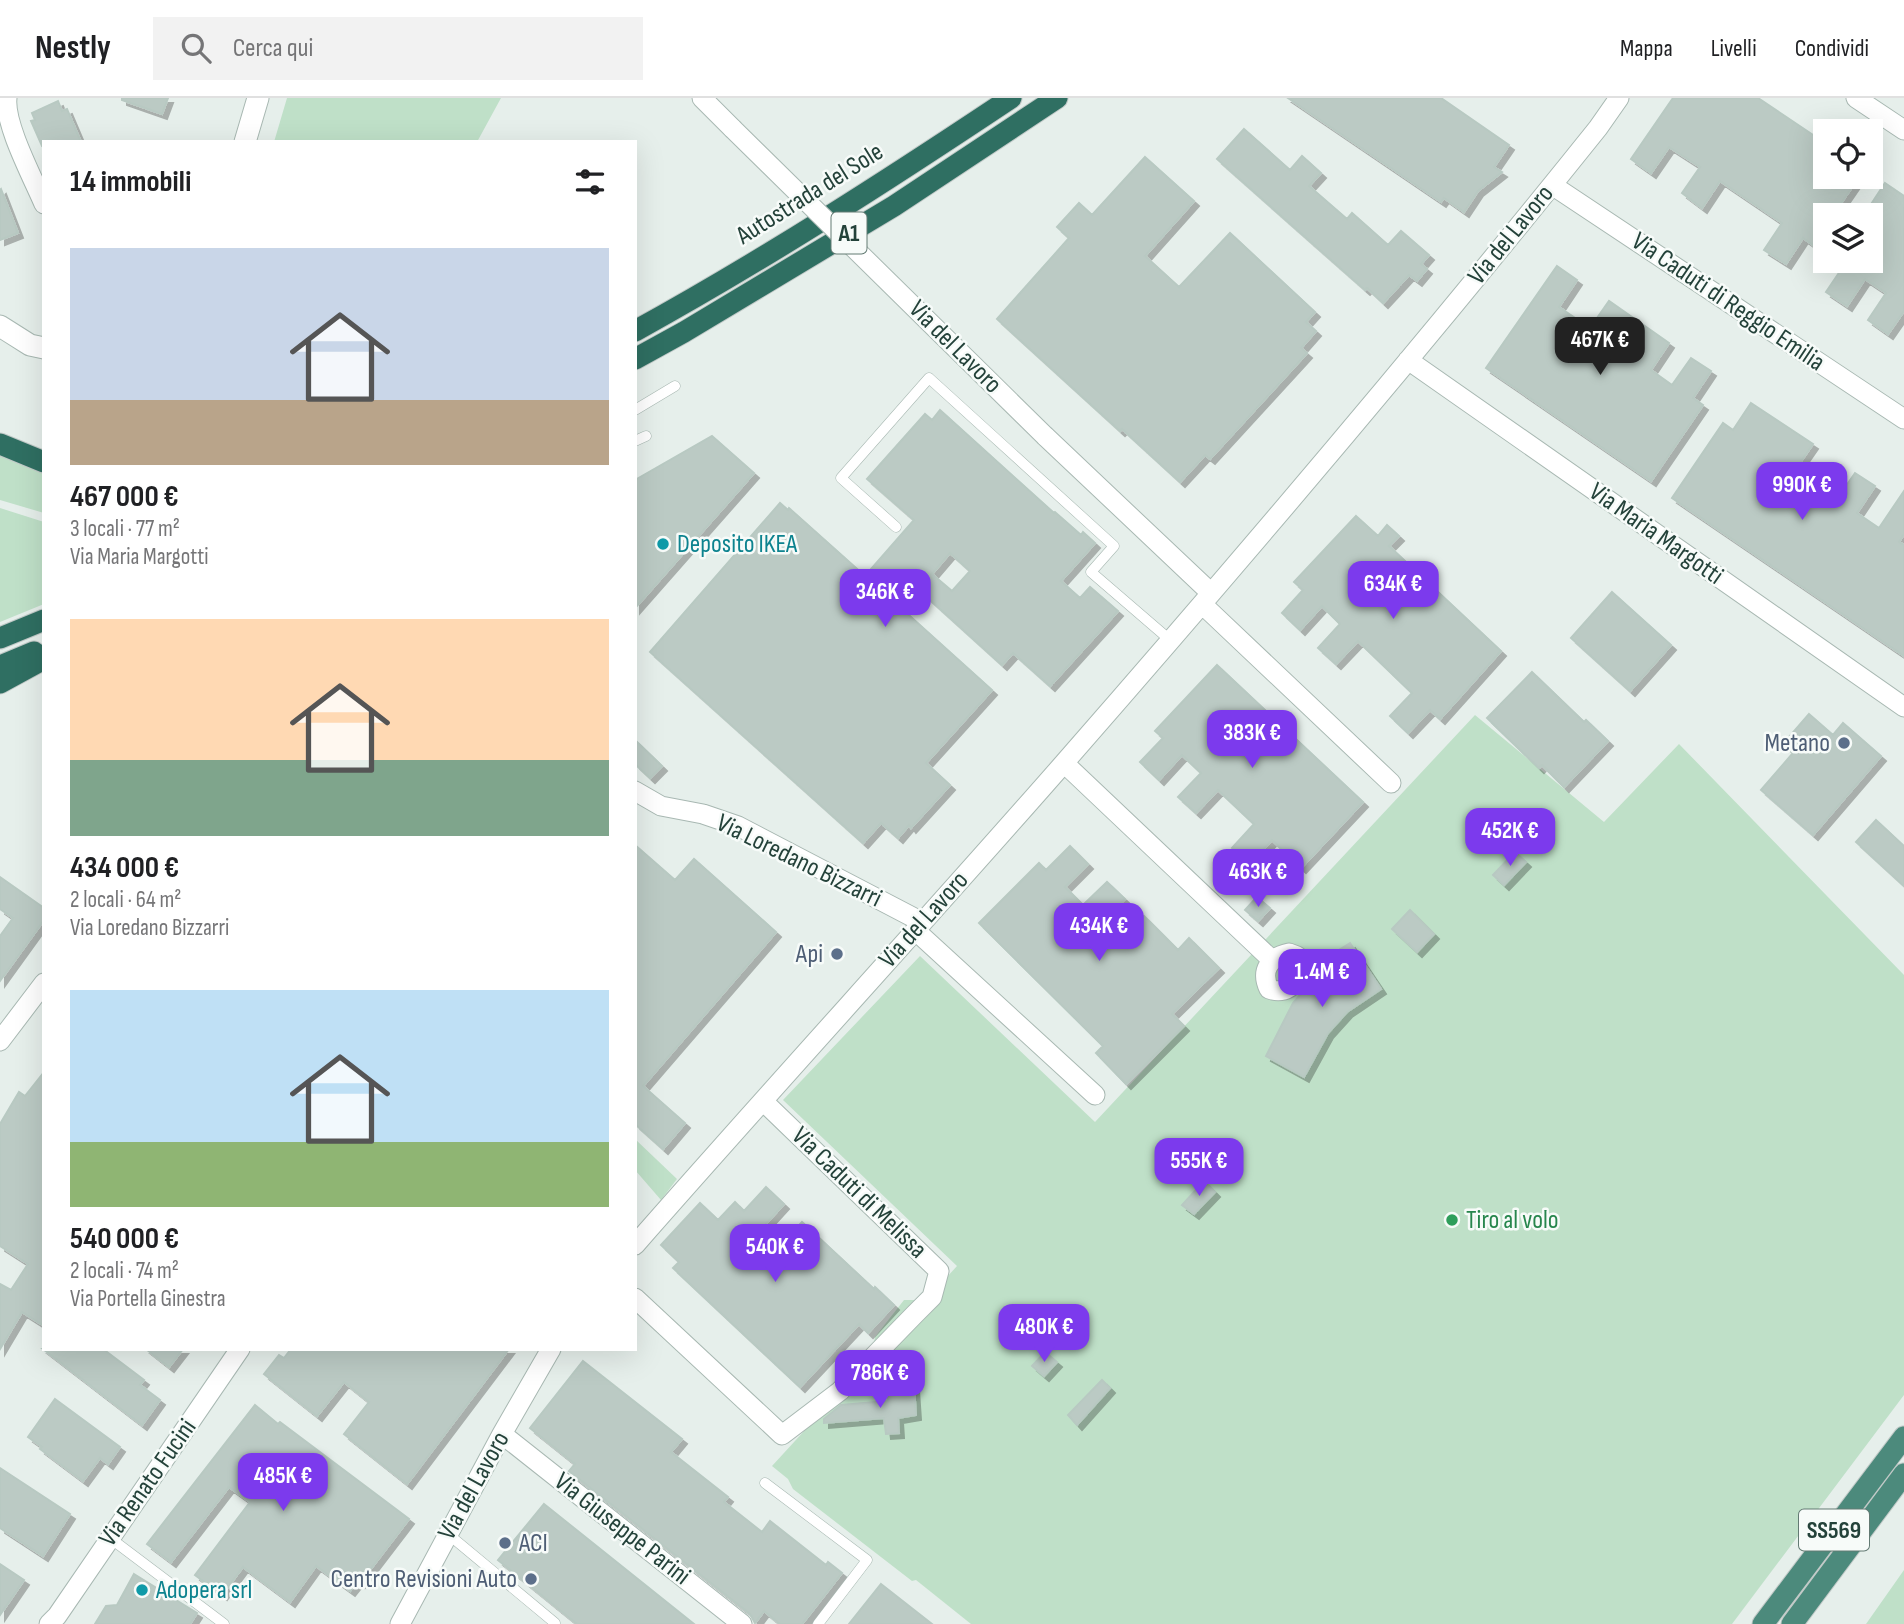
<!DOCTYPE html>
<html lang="it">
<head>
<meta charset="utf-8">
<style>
  body { margin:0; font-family:"Sofia Sans Condensed",sans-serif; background:#f2f2f2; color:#202124; height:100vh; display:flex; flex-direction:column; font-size:26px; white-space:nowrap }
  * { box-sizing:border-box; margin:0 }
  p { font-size:23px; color:#757577 }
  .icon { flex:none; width:38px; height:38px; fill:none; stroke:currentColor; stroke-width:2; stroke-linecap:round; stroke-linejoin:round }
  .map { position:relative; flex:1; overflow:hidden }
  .panel { position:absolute; left:42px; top:42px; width:595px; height:1211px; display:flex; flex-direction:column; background:#fff; border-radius:0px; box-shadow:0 7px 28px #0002 }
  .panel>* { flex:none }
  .fabs { position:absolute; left:1813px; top:21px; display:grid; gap:14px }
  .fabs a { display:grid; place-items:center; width:70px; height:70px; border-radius:0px; background:#fff; box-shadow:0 7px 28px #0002; font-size:35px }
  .price { position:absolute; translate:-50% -60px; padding:0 16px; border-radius:14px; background:#7c3aed; color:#fff; font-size:23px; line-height:46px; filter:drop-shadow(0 2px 4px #0008) }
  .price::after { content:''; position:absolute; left:50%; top:42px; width:21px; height:16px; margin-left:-10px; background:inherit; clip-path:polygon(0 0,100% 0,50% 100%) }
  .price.active { background:#222; color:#fff }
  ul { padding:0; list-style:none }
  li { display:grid; align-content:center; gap:14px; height:371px; padding:0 28px }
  li span { display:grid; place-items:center; height:217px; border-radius:0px; color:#555 }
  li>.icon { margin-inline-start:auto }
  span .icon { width:126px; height:126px; fill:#fffc; stroke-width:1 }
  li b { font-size:30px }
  h2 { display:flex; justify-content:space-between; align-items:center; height:84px; padding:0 28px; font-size:30px }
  header { display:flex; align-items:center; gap:42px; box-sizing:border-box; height:98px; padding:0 35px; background:#fff; border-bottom:2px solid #e0e0e0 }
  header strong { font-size:33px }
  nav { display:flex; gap:38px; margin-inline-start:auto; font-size:24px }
  .search { width:490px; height:63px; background:#f2f2f2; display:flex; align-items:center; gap:18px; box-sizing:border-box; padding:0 24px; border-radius:0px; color:#757577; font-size:26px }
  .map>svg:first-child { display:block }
  .green { fill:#bfe0c8 }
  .building { fill:#bbcac4; stroke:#b8c9c2; stroke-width:2; fill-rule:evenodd; filter:url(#shadow) }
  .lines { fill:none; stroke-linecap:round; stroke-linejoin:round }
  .service-casing { stroke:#a8b8b2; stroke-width:11 }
  .minor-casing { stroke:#a8b8b2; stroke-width:21 }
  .tertiary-casing { stroke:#a8b8b2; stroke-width:23 }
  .trunk-casing { stroke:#c2cac8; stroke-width:23 }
  .motorway-casing { stroke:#c2cac8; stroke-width:23 }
  .service { stroke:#fff; stroke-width:10 }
  .minor { stroke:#fff; stroke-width:19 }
  .tertiary { stroke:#fff; stroke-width:21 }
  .trunk { stroke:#4c8a7c; stroke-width:21 }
  .motorway { stroke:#2f6f62; stroke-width:21 }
  .minor-bridge-casing { stroke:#a8b8b2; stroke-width:21; stroke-linecap:butt }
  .minor-bridge { stroke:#fff; stroke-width:19 }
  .culture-dot { fill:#0f9aa8; stroke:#f7fbf9; stroke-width:2.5 }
  .service-dot { fill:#5c6f8a; stroke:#f7fbf9; stroke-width:2.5 }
  .leisure-dot { fill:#2e9e5b; stroke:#f7fbf9; stroke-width:2.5 }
  .labels { text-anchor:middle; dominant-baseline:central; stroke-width:5; stroke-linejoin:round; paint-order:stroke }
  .shield { fill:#f7fbf9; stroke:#637a73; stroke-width:2 }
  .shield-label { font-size:24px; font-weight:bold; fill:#24423a }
  .street-label { font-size:26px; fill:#24423a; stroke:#f7fbf9 }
  .culture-label { font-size:26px; fill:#0d838f; stroke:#f7fbf9; text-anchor:start }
  .service-label { font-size:26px; fill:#4e5e75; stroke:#f7fbf9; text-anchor:end }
  .leisure-label { font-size:26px; fill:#27864d; stroke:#f7fbf9; text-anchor:start }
</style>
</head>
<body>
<header>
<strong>Nestly</strong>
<div class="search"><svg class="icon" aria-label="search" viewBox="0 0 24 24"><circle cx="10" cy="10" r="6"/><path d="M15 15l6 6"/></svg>Cerca qui</div>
<nav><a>Mappa</a><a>Livelli</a><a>Condividi</a></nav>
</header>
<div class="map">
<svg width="1904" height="1526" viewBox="0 0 1904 1526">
  <defs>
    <filter id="shadow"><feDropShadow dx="5" dy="5" stdDeviation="0" flood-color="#0004"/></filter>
  </defs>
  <rect width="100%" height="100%" fill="#e6efeb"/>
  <path class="green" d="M287 0H501L477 44H274Z
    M0 356 44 374V415L0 402Z
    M0 410 44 424V506L0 524Z
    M1475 617 1604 724 1679 646 1904 877V1297L1732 1526H971L916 1482 912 1483 793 1391 788 1381 772 1368 828 1307 836 1280 852 1282 871 1261 875 1239 904 1202H926L957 1168 783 1002 920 858 1095 1024Z
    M635 1041 677 1081 661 1102 635 1072Z
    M1904 1472V1526H1866Z"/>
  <path class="building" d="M122 0H168L162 16 122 2Z
    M1288 0H1441L1509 47 1494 69 1502 74 1478 93 1464 114 1444 100 1441 104Z
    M1673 0H1758L1825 45V79H1859L1833 117H1825V129L1813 147 1803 140 1786 166 1764 152 1782 125 1720 83 1702 110 1682 95 1700 69 1669 49 1651 75 1631 61Z
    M58 3 62 13 67 11 81 44H44V47L42 48 31 23 35 22 32 15Z
    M1244 31 1290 72 1302 58 1321 75 1309 88 1347 121 1352 115 1388 147 1401 133 1429 157 1421 166 1427 171 1417 183 1409 177 1383 205 1367 190 1365 192 1217 61Z
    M1145 59 1194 103 1145 158 1179 189 1230 135 1315 214 1306 224 1316 233 1301 250 1307 255 1210 361 1205 357 1180 384 1122 331 1120 333 997 221 1069 140 1057 129 1079 105 1092 117Z
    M1885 85 1904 98V213L1888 236 1868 222 1886 195 1865 181 1847 208 1826 194 1847 163H1871V117H1864Z
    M1 91 18 135 0 142V92Z
    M1557 168 1577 182 1559 209 1590 230 1609 203 1669 245 1651 272 1672 287 1691 260 1711 273 1693 300 1703 307 1651 383 1486 270Z
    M1751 305 1813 346 1795 372 1837 401 1855 375 1875 388 1857 415 1879 430 1904 393V436L1899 444 1904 447V558L1672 400 1723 325 1733 332Z
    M940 312 1054 415 1055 414 1081 437 1083 434 1095 445 1061 483 1080 500 1090 489 1118 513 1050 588 1013 555 1002 567 918 491 901 510 992 592 926 665 950 687 911 730 909 727 898 740 881 725 863 745 650 554 780 405 788 412 789 410 865 478 914 422 867 381 925 316 932 322ZM950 455 970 473 952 493 932 476Z
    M712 338 754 375 635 510V382Z
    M1356 418 1378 438 1387 427 1399 438 1389 448 1501 553 1440 621 1430 612 1408 635 1390 618 1412 595 1358 543 1336 566 1318 550 1340 526 1322 508 1300 532 1282 515 1303 492 1294 484Z
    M1612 494 1671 547 1630 593 1571 540Z
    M1217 567 1363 704 1301 770 1272 742 1250 766 1232 750 1254 726 1218 692 1196 715 1178 699 1201 675 1182 657 1159 682 1140 664 1163 640 1155 633Z
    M1532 574 1584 624 1586 622 1608 643 1564 689 1542 667 1539 670 1487 620Z
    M1809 616 1833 637 1843 625 1881 658 1813 737 1761 692 1793 655 1783 646Z
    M635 642 662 668 650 680 635 666Z
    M1876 722 1904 748V788L1856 744Z
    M635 747 675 782 694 761 776 834 643 988 685 1025 663 1051 635 1026Z
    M1070 748 1088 766 1065 789 1083 807 1107 784 1125 801 1103 823 1121 841 1144 818 1178 852 1189 840 1219 870 1172 916 1184 928 1126 986 1096 955 1103 948 979 825 1039 765 1046 772Z
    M1515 754 1526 764 1504 787 1493 777Z
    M0 779 44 810V822L0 883V838L13 820 0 811Z
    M1257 799 1270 810 1258 823 1245 812Z
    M1410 812 1434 836 1417 854 1392 831Z
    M1350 845 1381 891 1347 914 1328 935 1304 979 1266 958 1293 905 1313 882 1325 875 1318 865Z
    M44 974V1228L22 1214 0 1251V1186L11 1192 28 1166 0 1148V1026L19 994 25 998Z
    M1204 1083 1215 1094 1194 1116 1182 1107Z
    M766 1089 784 1106 762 1130 781 1147 802 1124 874 1191 875 1189 894 1207 868 1235 859 1226 800 1289 673 1170 679 1164 661 1147 700 1105 718 1122 735 1104 744 1113Z
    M43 1251H103L144 1282 140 1287 160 1302 142 1327Z
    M146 1251H183L169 1269Z
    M291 1251H509L407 1386 344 1336 369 1304 344 1284 317 1318 264 1276 279 1257 284 1260Z
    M1045 1254 1057 1264 1044 1278 1032 1268Z
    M583 1263 682 1341 671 1354 728 1399 724 1404 762 1434 770 1423 826 1467 828 1464 842 1475 802 1526H780L764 1513 755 1525 750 1516 569 1373 575 1366 530 1330Z
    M1102 1282 1110 1290 1077 1327 1068 1317Z
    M914 1288 916 1317 898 1320 899 1335 886 1336 884 1320 824 1325V1321L841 1307 888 1303 887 1291Z
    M55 1301 120 1349 108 1366 100 1360 83 1383 40 1351 42 1349 28 1339Z
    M255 1307 278 1326 280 1324 409 1421 360 1485 358 1483 350 1493 316 1468 290 1504 243 1469 222 1497 195 1477 250 1404 229 1389 171 1464 147 1446Z
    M0 1370 70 1416 43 1458 0 1430Z
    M544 1406 694 1526H577L498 1462Z
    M0 1466 24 1482 0 1517Z
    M134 1476 197 1515 190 1526H95L106 1508 117 1507Z
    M881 1486 932 1526H849Z"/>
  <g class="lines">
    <g class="service-casing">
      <path id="service" d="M635 312 675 288
        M635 343 646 338
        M896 429 841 380 929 280 1114 448 1091 474 1170 542
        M765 1385 867 1462 818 1526
        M448 1436 555 1525
        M110 1440 224 1526"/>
    </g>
    <g class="minor-casing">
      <path id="minor" d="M7 0C4 26 33 80 44 106
        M702 0 733 31
        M1856 0 1904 32
        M1552 87 1904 321
        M1408 262 1904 609
        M1045 338 1211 495
        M1202 506 1391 685
        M1064 665 1272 862
        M635 693 661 708 703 716 738 728 922 824
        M916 833 1095 997
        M1289 855 1297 858C1305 878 1291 899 1269 891 1260 872 1270 859 1289 855Z
        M0 943 44 885
        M635 1147C777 985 922 827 1064 665 1246 457 1425 246 1598 30L1619 0
        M635 1200 782 1337 840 1293 915 1216 932 1199 939 1173 763 1003
        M502 1336 742 1526
        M49 1526 57 1518 240 1251
        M400 1526 502 1336 551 1251"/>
    </g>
    <g class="tertiary-casing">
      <path id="tertiary" d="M245 44 258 0
        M0 228 30 247 44 250"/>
    </g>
    <g class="trunk-casing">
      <path id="trunk" d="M1763 1526 1904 1339
        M1792 1526 1904 1376"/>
    </g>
    <g class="motorway-casing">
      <path id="motorway" d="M635 233C764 162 888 82 1011 0
        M635 261 684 234 894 108 1057 0
        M0 346 44 364
        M0 540 44 522
        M0 568 34 554
        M0 585 44 561"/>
    </g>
    <use href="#service" class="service"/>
    <use href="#minor" class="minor"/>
    <use href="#tertiary" class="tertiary"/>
    <use href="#trunk" class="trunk"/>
    <use href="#motorway" class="motorway"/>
    <g class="minor-bridge-casing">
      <path id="minor-bridge" d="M733 31 1045 338"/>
    </g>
    <use href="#minor-bridge" class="minor-bridge"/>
  </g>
  <g class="culture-dot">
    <circle cx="663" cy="446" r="7"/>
    <circle cx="142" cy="1492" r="7"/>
  </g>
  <g class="service-dot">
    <circle cx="1844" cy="645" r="7"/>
    <circle cx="837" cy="856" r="7"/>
    <circle cx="505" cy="1445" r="7"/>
    <circle cx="531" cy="1481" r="7"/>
  </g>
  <circle class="leisure-dot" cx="1452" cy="1122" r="7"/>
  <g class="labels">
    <g class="shield">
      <rect x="831.5" y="114.5" width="35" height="41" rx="5"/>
      <rect x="1799" y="1411.5" width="70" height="41" rx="5"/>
    </g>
    <g class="shield-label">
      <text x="849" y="135">A1</text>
      <text x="1834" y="1432">SS569</text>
    </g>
    <g class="street-label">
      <text transform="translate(810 96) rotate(-32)">Autostrada del Sole</text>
      <text transform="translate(1511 137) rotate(-51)">Via del Lavoro</text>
      <text transform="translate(1728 204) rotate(34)">Via Caduti di Reggio Emilia</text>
      <text transform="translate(955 249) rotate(45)">Via del Lavoro</text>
      <text transform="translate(1656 436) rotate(35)">Via Maria Margotti</text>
      <text transform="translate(799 763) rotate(26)">Via Loredano Bizzarri</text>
      <text transform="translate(924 822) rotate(-48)">Via del Lavoro</text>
      <text transform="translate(859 1095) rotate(44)">Via Caduti di Melissa</text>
      <text transform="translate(148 1385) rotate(-55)">Via Renato Fucini</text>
      <text transform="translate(474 1388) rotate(-61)">Via del Lavoro</text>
      <text transform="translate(622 1431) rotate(38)">Via Giuseppe Parini</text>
    </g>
    <g class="culture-label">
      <text x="677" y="446">Deposito IKEA</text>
      <text x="156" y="1492">Adopera srl</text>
    </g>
    <g class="service-label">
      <text x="1830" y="645">Metano</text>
      <text x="823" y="856">Api</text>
      <text x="519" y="1445" text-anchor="start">ACI</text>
      <text x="517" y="1481">Centro Revisioni Auto</text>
    </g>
    <g class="leisure-label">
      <text x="1466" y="1122">Tiro al volo</text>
    </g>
  </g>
</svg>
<div class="fabs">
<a><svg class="icon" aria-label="locate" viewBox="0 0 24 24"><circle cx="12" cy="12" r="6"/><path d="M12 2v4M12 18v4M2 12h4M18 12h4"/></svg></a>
<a><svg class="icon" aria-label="layers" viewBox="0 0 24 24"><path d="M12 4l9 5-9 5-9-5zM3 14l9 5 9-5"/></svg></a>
</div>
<b class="price active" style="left:1600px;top:279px">467K €</b>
<b class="price" style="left:1802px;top:424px">990K €</b>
<b class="price" style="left:1393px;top:523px">634K €</b>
<b class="price" style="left:885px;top:531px">346K €</b>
<b class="price" style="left:1252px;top:672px">383K €</b>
<b class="price" style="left:1510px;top:770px">452K €</b>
<b class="price" style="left:1258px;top:811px">463K €</b>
<b class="price" style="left:1099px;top:865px">434K €</b>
<b class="price" style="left:1322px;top:911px">1.4M €</b>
<b class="price" style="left:1199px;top:1100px">555K €</b>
<b class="price" style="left:775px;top:1186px">540K €</b>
<b class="price" style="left:1044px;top:1266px">480K €</b>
<b class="price" style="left:880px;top:1312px">786K €</b>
<b class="price" style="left:283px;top:1415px">485K €</b>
<section class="panel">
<h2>14 immobili<svg class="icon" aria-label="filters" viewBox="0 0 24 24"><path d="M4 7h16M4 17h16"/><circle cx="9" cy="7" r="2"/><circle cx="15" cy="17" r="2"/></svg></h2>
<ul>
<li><span style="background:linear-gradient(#c9d6e8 70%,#b9a48a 0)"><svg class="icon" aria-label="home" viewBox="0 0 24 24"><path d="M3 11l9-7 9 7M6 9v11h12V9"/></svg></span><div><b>467 000 €</b><p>3 locali · 77 m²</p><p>Via Maria Margotti</p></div></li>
<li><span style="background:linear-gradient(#ffd9b3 65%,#7fa58c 0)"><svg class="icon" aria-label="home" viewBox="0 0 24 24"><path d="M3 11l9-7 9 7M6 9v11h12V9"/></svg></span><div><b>434 000 €</b><p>2 locali · 64 m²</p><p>Via Loredano Bizzarri</p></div></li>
<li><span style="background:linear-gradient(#bfe0f5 70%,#8fb573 0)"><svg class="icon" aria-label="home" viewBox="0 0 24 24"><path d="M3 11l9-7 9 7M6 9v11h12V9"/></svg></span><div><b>540 000 €</b><p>2 locali · 74 m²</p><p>Via Portella Ginestra</p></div></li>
</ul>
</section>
</div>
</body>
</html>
